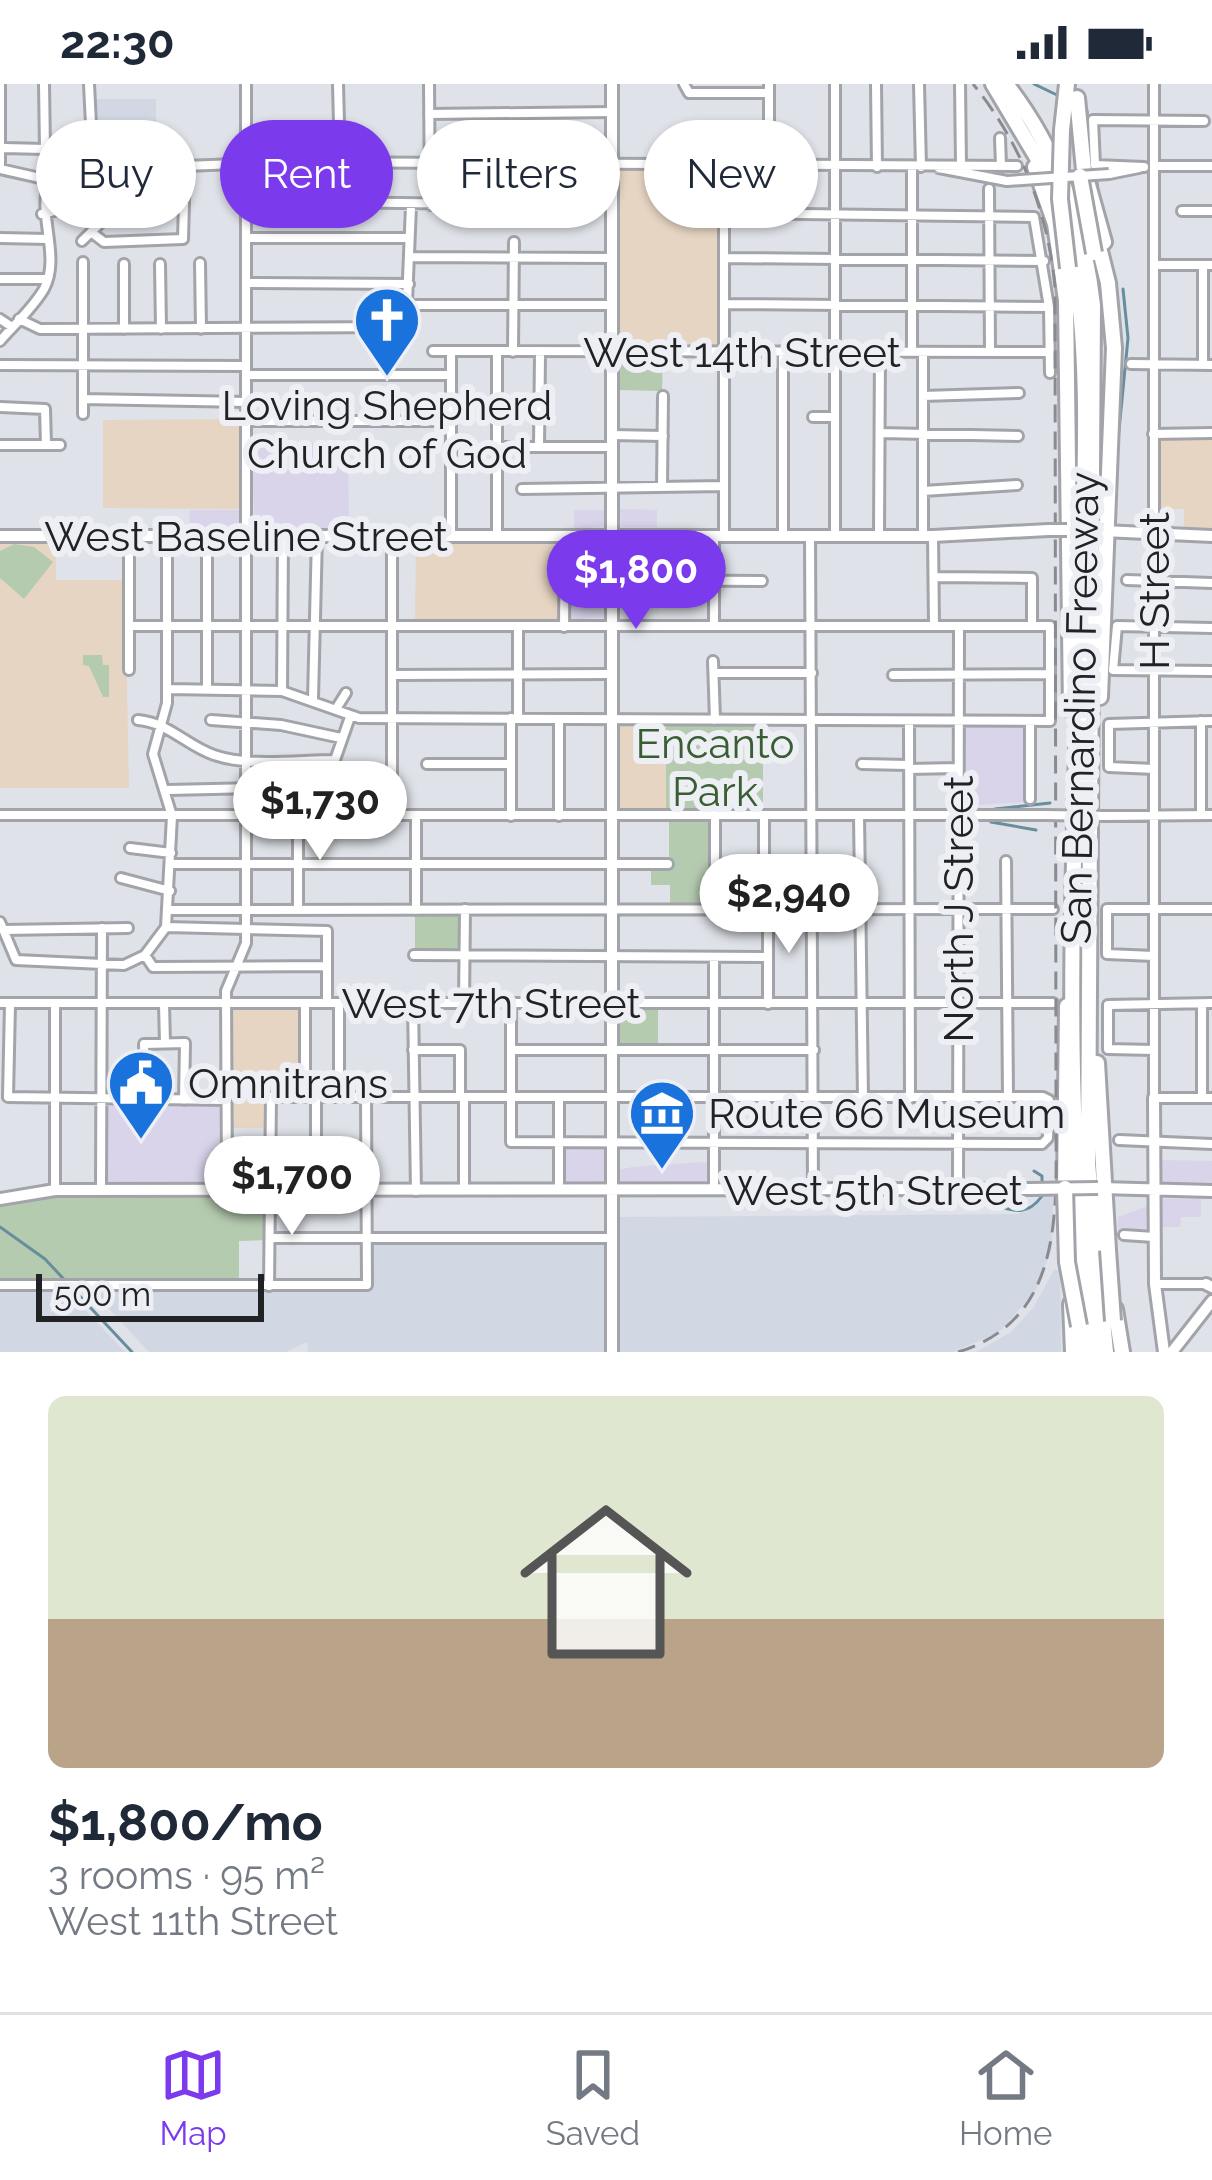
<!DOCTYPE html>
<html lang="en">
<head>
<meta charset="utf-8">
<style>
  body { margin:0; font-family:Raleway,sans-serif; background:#f6f6f7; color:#1f2937; height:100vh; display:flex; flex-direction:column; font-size:45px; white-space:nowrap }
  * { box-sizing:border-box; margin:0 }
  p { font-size:39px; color:#747a83 }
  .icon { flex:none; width:66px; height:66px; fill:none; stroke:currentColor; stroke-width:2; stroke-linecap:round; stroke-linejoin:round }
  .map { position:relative; height:1268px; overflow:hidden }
  .details { display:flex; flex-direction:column; background:#fff; flex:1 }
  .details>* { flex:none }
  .guide { position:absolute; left:36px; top:36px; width:1140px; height:108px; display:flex; gap:24px }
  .scale { position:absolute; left:36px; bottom:30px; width:228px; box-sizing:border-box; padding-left:12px; border:6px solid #212224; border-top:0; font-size:33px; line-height:42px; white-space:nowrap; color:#212224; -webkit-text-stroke:9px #edeff5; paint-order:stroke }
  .price { position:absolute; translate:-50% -102px; padding:0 27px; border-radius:42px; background:#fff; color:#222; font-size:39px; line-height:78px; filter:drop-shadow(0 3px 6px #0008) }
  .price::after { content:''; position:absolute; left:50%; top:72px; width:36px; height:27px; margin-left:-18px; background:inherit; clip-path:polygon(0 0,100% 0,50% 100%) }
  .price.on { background:#7c3aed; color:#fff }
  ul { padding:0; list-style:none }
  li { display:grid; align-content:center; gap:24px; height:636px; padding:0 48px }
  li span { display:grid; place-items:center; height:372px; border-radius:18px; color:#555 }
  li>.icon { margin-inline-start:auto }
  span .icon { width:216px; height:216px; fill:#fffc; stroke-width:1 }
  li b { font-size:51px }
  .chip { padding:0 42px; border-radius:54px; background:#fff; box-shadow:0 3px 9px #0004; font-size:42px; line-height:108px }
  .chip.on { background:#7c3aed; color:#fff }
  .status { display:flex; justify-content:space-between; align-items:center; height:84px; padding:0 60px; background:#fff; direction:ltr }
  .status svg { height:33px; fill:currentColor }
  .tab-bar { display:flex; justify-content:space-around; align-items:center; height:168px; border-top:3px solid #e0e1e3; background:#fff; font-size:33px; color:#747a83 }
  .tab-bar a { display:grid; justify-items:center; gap:6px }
  .tab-bar .on { color:#7c3aed }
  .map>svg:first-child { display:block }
  .commercial { fill:#d9d4ea }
  .built { fill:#d2d7e4 }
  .education { fill:#e6d5c3 }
  .green { fill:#b5cbb0 }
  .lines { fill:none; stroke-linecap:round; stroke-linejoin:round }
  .stream { stroke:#678e9d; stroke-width:3 }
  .minor-casing { stroke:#a2a4aa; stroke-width:14 }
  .major-casing { stroke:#a2a4aa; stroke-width:16 }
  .highway-casing { stroke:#a2a4aa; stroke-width:20 }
  .minor { stroke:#fff; stroke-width:8 }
  .major { stroke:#fff; stroke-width:10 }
  .highway { stroke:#fff; stroke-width:14 }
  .rail { stroke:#898b90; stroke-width:3; stroke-dasharray:18 9; stroke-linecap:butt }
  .minor-bridge-casing { stroke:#a2a4aa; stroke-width:14; stroke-linecap:butt }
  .major-bridge-casing { stroke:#a2a4aa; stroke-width:16; stroke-linecap:butt }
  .highway-bridge-casing { stroke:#a2a4aa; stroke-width:20; stroke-linecap:butt }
  .minor-bridge { stroke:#fff; stroke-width:8 }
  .major-bridge { stroke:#fff; stroke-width:10 }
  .highway-bridge { stroke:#fff; stroke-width:14 }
  .labels { text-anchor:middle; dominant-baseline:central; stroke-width:12; stroke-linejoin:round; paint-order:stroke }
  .street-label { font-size:42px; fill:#212224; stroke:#edeff5 }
  .poi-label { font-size:42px; fill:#212224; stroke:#edeff5; text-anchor:start }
  .park-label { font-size:42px; fill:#3a5e33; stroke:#edeff5 }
</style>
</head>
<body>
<div class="status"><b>22:30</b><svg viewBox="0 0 49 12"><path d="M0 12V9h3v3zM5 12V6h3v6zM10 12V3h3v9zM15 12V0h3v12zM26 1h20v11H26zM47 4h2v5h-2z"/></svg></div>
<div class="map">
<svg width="1212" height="1268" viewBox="0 0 1212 1268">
  <rect width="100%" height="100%" fill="#dfe2e8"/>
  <path class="commercial" d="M251 359H348L349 445H255Z
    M620 425 657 426V443H621Z
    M190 426H240V443L189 445Z
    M574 426H604L605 442 574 445Z
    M621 458H654V469L636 475 634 488 619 487Z
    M599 462 606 465 607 533 569 536V463Z
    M961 642H1026L1028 718 961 722Z
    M105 1018 219 1021V1099L107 1100Z
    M563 1063 605 1065 604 1098 562 1100Z
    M1160 1076 1212 1077V1100H1161Z
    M702 1078 709 1079 706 1100H618V1086L632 1083Z
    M1201 1114V1133H1181L1180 1143H1160L1161 1115Z
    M1148 1122 1145 1150 1125 1143 1118 1147V1133Z"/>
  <path class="built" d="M92 15H156V77L95 92Z
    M1042 1113H1053L1052 1165 1035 1208 998 1249 953 1268H308L307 1258 286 1268H149L100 1215 101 1208 368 1207V1156L608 1157 617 1215 618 1133 1019 1130Z
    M1054 1186H1060L1061 1268H976L1011 1248 1033 1224Z
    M0 1208H68L125 1268H0Z"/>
  <path class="education" d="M616 87H720L722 263H617Z
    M239 335 241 425 103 424V336Z
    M1157 353H1212V446L1184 445V425H1157Z
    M416 458H558L561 536 415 537Z
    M0 459H56V496H125L129 704H0Z
    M617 642H666V725H617Z
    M302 923V1009H268V1044H232V925Z"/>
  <path class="green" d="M618 268 663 269 662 307 618 306Z
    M14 460 34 463 53 478 24 515 0 494V467Z
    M83 571H102L103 581H109V613H103L89 582 83 581Z
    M666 640 763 641V725H666Z
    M669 734H712L713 822H670V801H651V782L669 781Z
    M415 828H463V869H415Z
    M617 923H658V964H617Z
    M45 1112H267L268 1156 239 1157V1195H0V1122Z"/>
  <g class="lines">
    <path class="stream" d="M1034 0 1057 11
      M1087 27 1088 57
      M1089 61 1093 87
      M1097 99 1099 115
      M1118 356 1128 254 1123 205
      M995 725 1050 719
      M991 738 1036 746
      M991 1120C1013 1127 1027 1133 1042 1112V1092L1034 1087
      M0 1143 45 1175 132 1268"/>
    <g class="minor-casing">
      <path id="minor" d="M89 0 94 101
        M338 0 340 78
        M429 0 430 121
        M684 0 689 9H769
        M769 0V84
        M835 0V452
        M876 0 877 83
        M919 0 921 83
        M960 0 961 81
        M1154 0V1014H1212
        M429 30 612 28
        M1000 54 1001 82
        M4 64 45 65 44 0
        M1154 82H1212
        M0 83V0
        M685 83 684 51 689 46H769
        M912 83V267
        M1144 83 1095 81 1093 36 1204 37
        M939 84 1007 97
        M0 85 80 103 158 83 288 78 1017 82
        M1109 90 1139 84
        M989 105 990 267
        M246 117 612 122
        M1182 127H1212
        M723 129 1034 133 1049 223 1050 289
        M42 130 54 127
        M91 148 104 158 183 155 185 83
        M0 154 48 155
        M246 154H409
        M82 157 134 106 137 87
        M409 173 612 174
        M724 174 1044 177
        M83 178V330
        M200 179 201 245
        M124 180V245
        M160 180 161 245
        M1154 181H1212
        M1203 181V281
        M0 195H47
        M246 199 409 200
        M724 220 1049 223
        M409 221H612
        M0 235 12 243
        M19 235 40 245 406 243 411 122
        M0 257C14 241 33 224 44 205 61 174 38 133 48 100
        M433 267 1050 268
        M451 268V452
        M513 268 514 158
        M923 268V452
        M1131 280 1212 281
        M0 281 246 282
        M246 291H451
        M923 312 1019 309
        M83 315 247 318
        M0 323 45 325 46 361
        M813 333H835
        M246 337H452
        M880 349 1018 352
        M1153 350 1212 349
        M612 351 663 352
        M0 361H60
        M497 363H613
        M539 363 540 269
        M662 401 663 312
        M522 405 724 402
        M923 407 1017 401
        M879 451 880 267
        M129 452V586
        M207 452V605
        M497 452V268
        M724 452V84
        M783 452V267
        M810 452 813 1105
        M933 452 934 542
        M934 493 1032 494V542
        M613 496 762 497
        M1127 496 1212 499
        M129 542H1050V637L359 634 282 607 168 605
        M714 542V452
        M518 543V634
        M564 543 565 452
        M1212 544 1117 542 1113 586 1212 587
        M713 577 715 636
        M714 589H812
        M393 591 611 590
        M893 591 1050 590
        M282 607 283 452
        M313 615 317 452
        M336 625 346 609
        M138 636C170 639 185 661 214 671 249 683 298 676 335 676
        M211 636 281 641 341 654
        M909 637 910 1014
        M1030 637V715
        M1201 637V731
        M427 680H511
        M862 680 908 681
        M909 685 958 684
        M1154 685 1109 683V640L1212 637
        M168 706 334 702
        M0 731H1045
        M298 731V826
        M334 731 335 676 350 633
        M392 732V452
        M416 732V826
        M511 732V634
        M559 732V635
        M715 732V825
        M859 732 863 1014
        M1104 732 1212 731
        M130 764 171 769
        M1006 777 1008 1013
        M171 780H668
        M121 794 170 807
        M764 825V732
        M171 826 1053 825
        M0 838 16 876 124 881 145 871 166 843 172 732 153 670 167 619V452
        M166 843 327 847V919
        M3 846 128 844
        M145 871 153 883 326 882
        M414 871 768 873
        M1154 872 1107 870V825H1212
        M0 919H1053
        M305 919V1013
        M339 919V1013
        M413 919 416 1107
        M10 920 8 1013 227 1016
        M164 920 165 959
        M464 920 465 825
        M768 920V825
        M413 966H460V1013
        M511 966H814
        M1154 966 1108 965V921L1212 919
        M1202 1014V920
        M145 1016 144 960 185 959 184 1016
        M1119 1056 1212 1060
        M464 1105V1013
        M559 1105V1013
        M714 1105V873
        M958 1105 959 543
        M55 1106V920
        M101 1106 102 844
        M227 1106 226 907 246 859V0
        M316 1106V1013
        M1124 1151 1154 1153
        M270 1154H612
        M1155 1200H1207
        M0 1201H367L366 1013
        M269 1202 271 1013C528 1013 785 1014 1043 1013L1049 1016 1048 1054 1042 1060 511 1058V919"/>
    </g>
    <g class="major-casing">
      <path id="major" d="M612 0V1268
        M1103 447 1212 452
        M0 452H933L1048 446
        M1154 1014 1155 1200 1164 1268
        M1101 1104 1212 1107
        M0 1115 55 1106 1029 1105
        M1206 1200 1212 1203
        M1172 1268 1212 1217"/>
    </g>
    <g class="highway-casing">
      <path id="highway" d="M993 0 1055 104
        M1006 0C1056 64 1084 141 1093 221L1088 1080 1106 1268
        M1077 14 1084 86 1104 158
        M1062 46 1067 0
        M1035 83 1055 140 1066 216 1071 626
        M1069 147C1093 271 1084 396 1081 520 1076 768 1058 1022 1095 1268
        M1096 151 1108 199 1114 264 1100 613
        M1097 979 1108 1166
        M1065 1104 1067 922
        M1071 1220 1073 1268
        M1115 1225 1122 1268
        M1079 1242 1085 1268"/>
    </g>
    <use href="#minor" class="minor"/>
    <use href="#major" class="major"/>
    <use href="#highway" class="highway"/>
    <path class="rail" d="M958 1268C1070 1234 1055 1115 1056 1021L1055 203C1048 128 1021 59 973 0"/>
    <g class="minor-bridge-casing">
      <path id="minor-bridge" d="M1007 97 1109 90
        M1045 731 1104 732"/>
    </g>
    <g class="major-bridge-casing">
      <path id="major-bridge" d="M1048 446H1067
        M1071 446 1103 447
        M1029 1105 1098 1104"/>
    </g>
    <g class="highway-bridge-casing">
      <path id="highway-bridge" d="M1062 46 1060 115 1068 184
        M1080 92 1094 169
        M1065 1104 1067 1178 1079 1242
        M1108 1166 1113 1237"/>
    </g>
    <use href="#minor-bridge" class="minor-bridge"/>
    <use href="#major-bridge" class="major-bridge"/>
    <use href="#highway-bridge" class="highway-bridge"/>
  </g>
  <defs>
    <g id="church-pin" transform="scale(3.45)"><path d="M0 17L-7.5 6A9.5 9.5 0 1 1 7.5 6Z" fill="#1a72dc" stroke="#edeff5"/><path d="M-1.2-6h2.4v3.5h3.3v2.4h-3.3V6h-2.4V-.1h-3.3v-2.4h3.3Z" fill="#fff"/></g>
    <g id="civic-pin" transform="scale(3.45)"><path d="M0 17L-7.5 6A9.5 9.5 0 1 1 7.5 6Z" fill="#1a72dc" stroke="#edeff5"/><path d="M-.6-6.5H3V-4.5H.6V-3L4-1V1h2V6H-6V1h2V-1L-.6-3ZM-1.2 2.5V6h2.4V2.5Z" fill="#fff"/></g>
    <g id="museum-pin" transform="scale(3.45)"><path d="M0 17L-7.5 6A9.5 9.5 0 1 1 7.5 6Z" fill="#1a72dc" stroke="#edeff5"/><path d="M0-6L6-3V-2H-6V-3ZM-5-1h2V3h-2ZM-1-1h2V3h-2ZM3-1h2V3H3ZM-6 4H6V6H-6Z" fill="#fff"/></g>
  </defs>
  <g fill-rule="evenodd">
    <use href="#church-pin" x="387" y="236"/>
    <use href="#civic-pin" x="141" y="999"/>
    <use href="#museum-pin" x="662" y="1029"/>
  </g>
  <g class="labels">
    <g class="street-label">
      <text x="742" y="268">West 14th Street</text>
      <text x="246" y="452">West Baseline Street</text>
      <text transform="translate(1154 507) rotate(-90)">H Street</text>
      <text transform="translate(1080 624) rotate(-89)">San Bernardino Freeway</text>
      <text transform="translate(958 825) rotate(-90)">North J Street</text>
      <text x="491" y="919">West 7th Street</text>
      <text x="873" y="1106">West 5th Street</text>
    </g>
    <g class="poi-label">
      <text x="387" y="321" text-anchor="middle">Loving Shepherd<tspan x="387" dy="48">Church of God</tspan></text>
      <text x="188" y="999">Omnitrans</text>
      <text x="708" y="1029">Route 66 Museum</text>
    </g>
    <g class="park-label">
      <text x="715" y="659">Encanto<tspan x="715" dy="48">Park</tspan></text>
    </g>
  </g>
</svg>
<div class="scale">500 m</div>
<b class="price on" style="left:636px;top:548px">$1,800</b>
<b class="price" style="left:320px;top:779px">$1,730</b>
<b class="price" style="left:789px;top:872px">$2,940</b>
<b class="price" style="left:292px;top:1154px">$1,700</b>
<div class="guide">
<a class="chip">Buy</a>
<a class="chip on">Rent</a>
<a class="chip">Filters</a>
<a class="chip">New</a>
</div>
</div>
<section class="details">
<ul>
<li><span style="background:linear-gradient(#dfe7d0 60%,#b9a48a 0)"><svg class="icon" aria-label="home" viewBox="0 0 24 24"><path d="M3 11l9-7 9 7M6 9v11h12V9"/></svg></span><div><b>$1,800/mo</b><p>3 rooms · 95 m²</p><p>West 11th Street</p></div></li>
</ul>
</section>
<nav class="tab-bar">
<a class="on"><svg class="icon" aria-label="map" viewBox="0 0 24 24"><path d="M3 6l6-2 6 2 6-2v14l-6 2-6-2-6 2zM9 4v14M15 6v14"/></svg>Map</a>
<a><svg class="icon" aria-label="saved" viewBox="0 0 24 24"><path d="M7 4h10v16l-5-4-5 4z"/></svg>Saved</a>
<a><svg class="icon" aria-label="home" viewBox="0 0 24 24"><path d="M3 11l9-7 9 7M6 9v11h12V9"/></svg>Home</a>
</nav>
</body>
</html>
